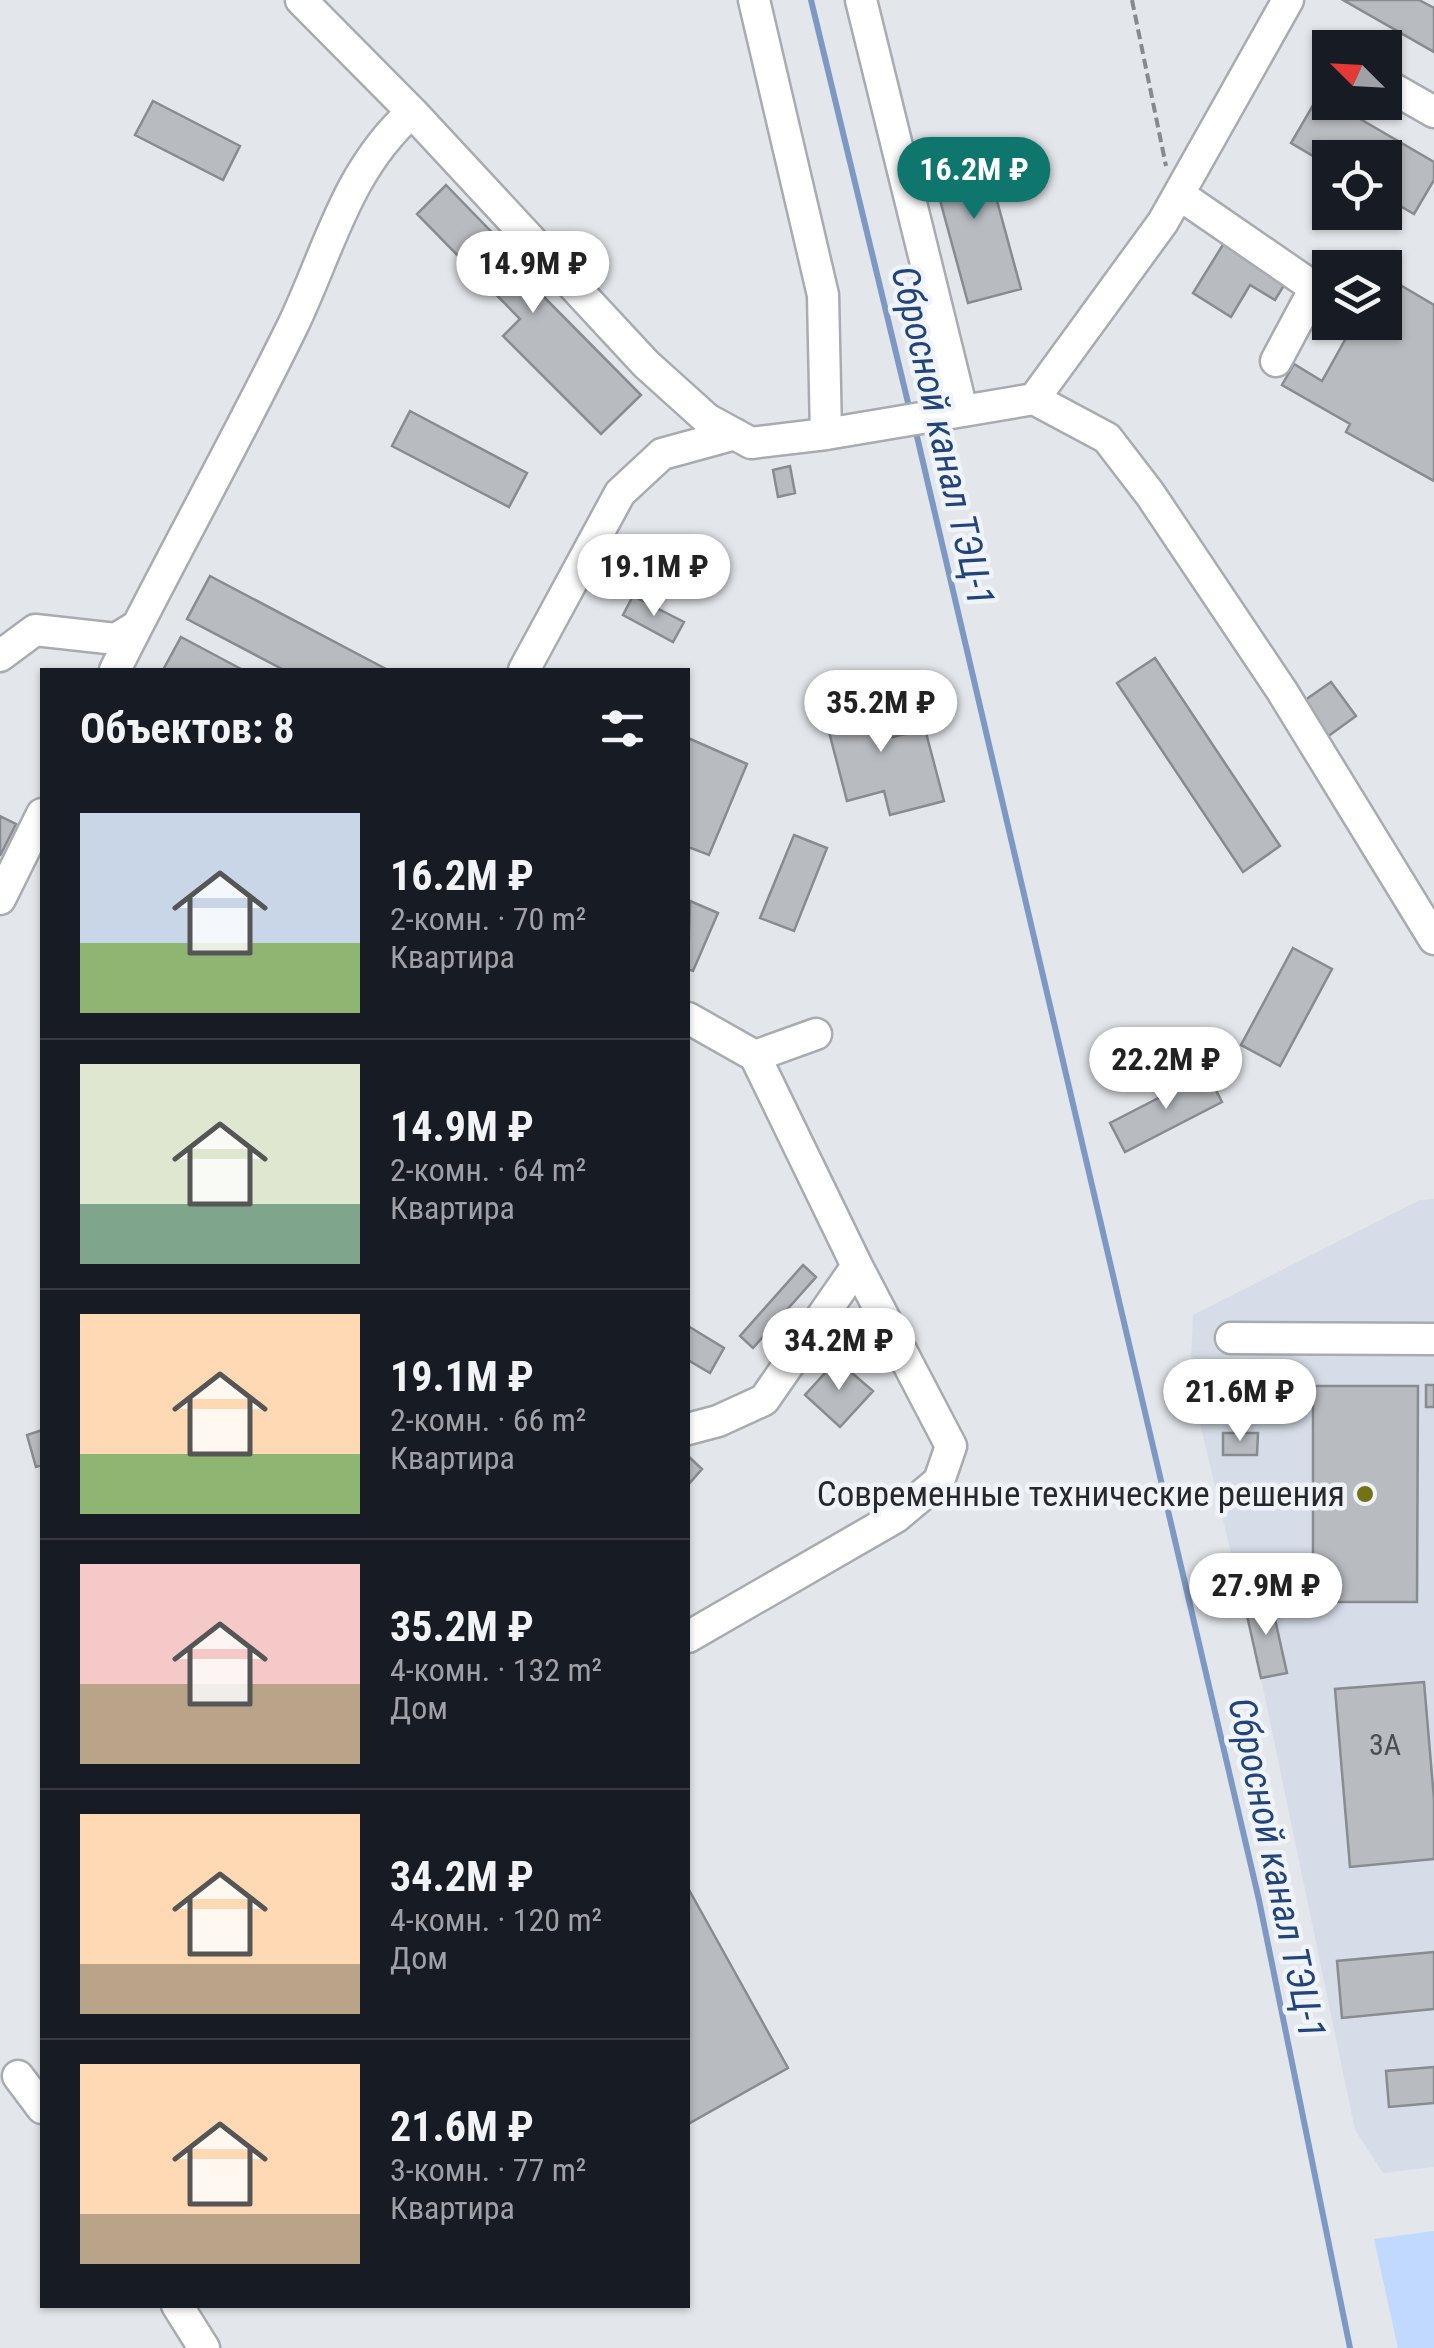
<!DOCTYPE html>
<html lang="ru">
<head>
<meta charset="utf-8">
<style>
  body { margin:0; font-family:"Roboto Condensed",sans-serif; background:#242831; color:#f1f3f6; height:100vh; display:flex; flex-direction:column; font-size:38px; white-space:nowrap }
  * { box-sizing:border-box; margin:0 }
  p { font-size:32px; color:#9ea1a6 }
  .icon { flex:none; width:55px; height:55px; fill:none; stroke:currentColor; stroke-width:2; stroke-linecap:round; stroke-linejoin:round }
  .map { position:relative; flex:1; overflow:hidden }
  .panel { position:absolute; left:40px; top:668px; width:650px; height:1640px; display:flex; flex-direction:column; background:#171b24; border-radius:0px; box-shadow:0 2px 8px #0004 }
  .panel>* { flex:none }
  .needle { width:65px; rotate:294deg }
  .tools { position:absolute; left:1312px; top:30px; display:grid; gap:20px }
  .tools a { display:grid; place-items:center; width:90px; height:90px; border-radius:0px; background:#171b24; box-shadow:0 2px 8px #0004; font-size:50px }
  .price { position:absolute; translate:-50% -85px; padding:0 22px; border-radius:35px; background:#fff; color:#222; font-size:32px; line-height:65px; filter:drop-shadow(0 2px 5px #0008) }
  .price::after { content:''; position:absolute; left:50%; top:60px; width:30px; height:22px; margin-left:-15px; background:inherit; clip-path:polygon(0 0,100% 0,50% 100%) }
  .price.selected { background:#0f766e; color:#fff }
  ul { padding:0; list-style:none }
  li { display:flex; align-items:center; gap:30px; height:250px; padding:0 40px }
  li+li { border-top:2px solid #363941 }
  li span { display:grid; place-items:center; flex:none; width:280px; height:200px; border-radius:0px; color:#555 }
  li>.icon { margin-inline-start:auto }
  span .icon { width:120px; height:120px; fill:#fffc; stroke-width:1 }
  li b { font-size:42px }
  h2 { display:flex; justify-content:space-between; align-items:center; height:120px; padding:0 40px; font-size:42px }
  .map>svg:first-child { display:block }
  .built { fill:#d6dde8 }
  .green { fill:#c1d9fd }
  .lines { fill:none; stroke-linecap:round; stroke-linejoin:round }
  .stream { stroke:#7d99c3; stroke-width:6 }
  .building { fill:#b8bbbf; stroke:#888b8f; stroke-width:2.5 }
  .minor-casing { stroke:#a8abaf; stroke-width:35 }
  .path { stroke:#87898c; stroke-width:4; stroke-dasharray:10 5; stroke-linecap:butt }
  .minor { stroke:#fff; stroke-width:30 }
  .poi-dot { fill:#737215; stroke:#f0f3f8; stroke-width:4 }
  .labels { text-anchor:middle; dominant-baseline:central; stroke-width:9; stroke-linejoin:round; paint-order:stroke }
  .number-label { font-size:30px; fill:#4b4d4f }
  .poi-label { font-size:35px; fill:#27282a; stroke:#f0f3f8; text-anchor:end }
  .water-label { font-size:38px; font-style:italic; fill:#21457a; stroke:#f0f3f8 }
</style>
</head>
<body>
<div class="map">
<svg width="1434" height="2348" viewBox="0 0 1434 2348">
  <rect width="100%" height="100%" fill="#e3e6ea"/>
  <path class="built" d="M1434 1199V2167L1383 2173 1355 2130 1261 1678 1190 1382 1193 1315 1420 1200Z"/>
  <path class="green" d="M1434 2231V2348H1398L1374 2239Z"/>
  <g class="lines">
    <path class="stream" d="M811 0 910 411
      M915 428 1259 1900 1350 2348"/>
  </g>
  <path class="building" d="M1343 0H1419L1434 8V52Z
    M1319 95 1434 162V180L1414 214 1385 197V158H1330V166L1291 143Z
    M153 101 240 146 223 180 135 135Z
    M981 142 1021 289 968 303 928 156Z
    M446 185 545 287 539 292 641 395 601 434 503 336 520 319 417 214Z
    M1224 243 1286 282 1275 300 1250 285 1231 317 1193 293Z
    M1385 276 1434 305V481L1346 432 1350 424 1282 385 1294 364 1322 381 1355 322H1385Z
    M410 411 527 473 509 507 392 446Z
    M790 466 795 493 778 497 773 470Z
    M210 576 388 670H284L187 619Z
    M633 596 684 622 673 642 623 615Z
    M181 637 243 670H163Z
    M1155 658 1280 846 1243 872 1117 683Z
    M1331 682 1356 716 1323 740 1298 705Z
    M881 690 893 737 925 729 944 801 890 815 884 791 847 801 822 705Z
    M688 738 747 764 709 855 688 847Z
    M0 816 16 824 0 856Z
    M794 835 827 848 794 931 760 918Z
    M690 901 718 913 693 971 688 969Z
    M1293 948 1332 969 1280 1066 1241 1045Z
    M1159 1038 1170 1064 1137 1079 1126 1053Z
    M1207 1073 1222 1102 1125 1152 1110 1123Z
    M803 1265 816 1277 753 1348 740 1336Z
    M688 1326 724 1348 710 1373 688 1360Z
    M837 1360 873 1391 840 1427 805 1395Z
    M1426 1385H1434V1407H1426Z
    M1313 1386H1418L1417 1602H1313Z
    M42 1430V1465L36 1467 27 1435Z
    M1223 1433H1258L1257 1455H1223Z
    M688 1456 702 1469 688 1485Z
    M1270 1597 1287 1673 1261 1678 1244 1602Z
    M1424 1682 1434 1799V1859L1350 1867 1335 1689Z
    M688 1888 788 2068 688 2124Z
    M1434 1952V2009L1342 2018 1337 1961Z
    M1434 2067V2103L1389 2107 1386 2071Z"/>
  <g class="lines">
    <g class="minor-casing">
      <path id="minor" d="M301 0 412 112 646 364 707 419 751 443 826 434 1034 399 1107 438 1150 494 1282 691 1434 939
        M754 0 823 295 826 434
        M861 0 962 410
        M1385 84 1434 112
        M1180 195 1315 288 1276 361
        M1034 399 1163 222 1288 0
        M0 656 35 630 116 639 137 626
        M115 670C173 554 237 440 294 323 330 247 347 170 412 112
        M524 670 620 493 662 454 735 434
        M0 899 42 814
        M688 1018 755 1056 857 1266 951 1446 939 1481 896 1517 688 1637
        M755 1056 816 1034
        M1231 1338 1434 1339
        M688 1429 718 1421 764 1400 857 1266
        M18 2076 42 2108
        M177 2305 204 2348"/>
    </g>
    <path class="path" d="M1132 0 1166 166"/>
    <use href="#minor" class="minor"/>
  </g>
  <circle class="poi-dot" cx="1365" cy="1494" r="10"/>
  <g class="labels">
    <g class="number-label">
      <text x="1385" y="1744">3А</text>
    </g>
    <g class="poi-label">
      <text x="1345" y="1494">Современные технические решения</text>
    </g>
    <g class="water-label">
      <text transform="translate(943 436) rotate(77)">Сбросной канал ТЭЦ-1</text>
      <text transform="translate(1277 1868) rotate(78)">Сбросной канал ТЭЦ-1</text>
    </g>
  </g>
</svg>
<div class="tools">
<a><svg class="needle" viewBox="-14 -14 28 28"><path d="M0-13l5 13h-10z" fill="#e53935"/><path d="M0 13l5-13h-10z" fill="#9ea1a6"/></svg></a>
<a><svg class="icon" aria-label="locate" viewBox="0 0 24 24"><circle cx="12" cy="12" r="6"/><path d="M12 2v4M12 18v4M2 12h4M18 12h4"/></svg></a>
<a><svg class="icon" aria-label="layers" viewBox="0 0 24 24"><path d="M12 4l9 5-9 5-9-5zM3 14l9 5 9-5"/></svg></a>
</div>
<b class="price selected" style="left:974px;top:222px">16.2M ₽</b>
<b class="price" style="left:533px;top:316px">14.9M ₽</b>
<b class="price" style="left:654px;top:619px">19.1M ₽</b>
<b class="price" style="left:881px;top:755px">35.2M ₽</b>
<b class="price" style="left:1166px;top:1112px">22.2M ₽</b>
<b class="price" style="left:839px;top:1393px">34.2M ₽</b>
<b class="price" style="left:1240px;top:1444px">21.6M ₽</b>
<b class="price" style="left:1266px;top:1638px">27.9M ₽</b>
<section class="panel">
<h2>Объектов: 8<svg class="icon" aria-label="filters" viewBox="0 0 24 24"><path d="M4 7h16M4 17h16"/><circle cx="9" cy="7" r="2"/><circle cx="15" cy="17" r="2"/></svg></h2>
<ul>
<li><span style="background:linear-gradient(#c9d6e8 65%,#8fb573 0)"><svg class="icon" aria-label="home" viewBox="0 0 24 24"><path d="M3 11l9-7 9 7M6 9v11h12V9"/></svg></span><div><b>16.2M ₽</b><p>2-комн. · 70 m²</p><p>Квартира</p></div></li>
<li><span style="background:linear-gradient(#dfe7d0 70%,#7fa58c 0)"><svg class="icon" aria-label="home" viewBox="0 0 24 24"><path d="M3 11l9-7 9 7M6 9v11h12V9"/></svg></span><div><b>14.9M ₽</b><p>2-комн. · 64 m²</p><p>Квартира</p></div></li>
<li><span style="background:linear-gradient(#ffd9b3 70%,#8fb573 0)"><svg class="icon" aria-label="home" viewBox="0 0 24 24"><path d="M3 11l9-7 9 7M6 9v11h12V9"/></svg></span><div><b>19.1M ₽</b><p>2-комн. · 66 m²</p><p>Квартира</p></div></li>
<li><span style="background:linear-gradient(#f6c9c9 60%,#b9a48a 0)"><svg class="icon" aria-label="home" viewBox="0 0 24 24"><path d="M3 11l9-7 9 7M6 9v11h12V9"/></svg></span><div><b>35.2M ₽</b><p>4-комн. · 132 m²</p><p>Дом</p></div></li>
<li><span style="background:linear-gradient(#ffd9b3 75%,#b9a48a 0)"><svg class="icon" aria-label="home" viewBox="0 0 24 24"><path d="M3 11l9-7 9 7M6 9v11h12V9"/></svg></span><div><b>34.2M ₽</b><p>4-комн. · 120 m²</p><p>Дом</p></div></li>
<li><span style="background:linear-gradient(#ffd9b3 75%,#b9a48a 0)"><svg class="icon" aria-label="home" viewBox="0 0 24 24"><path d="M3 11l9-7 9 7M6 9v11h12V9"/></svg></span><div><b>21.6M ₽</b><p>3-комн. · 77 m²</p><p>Квартира</p></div></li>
</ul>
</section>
</div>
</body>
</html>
